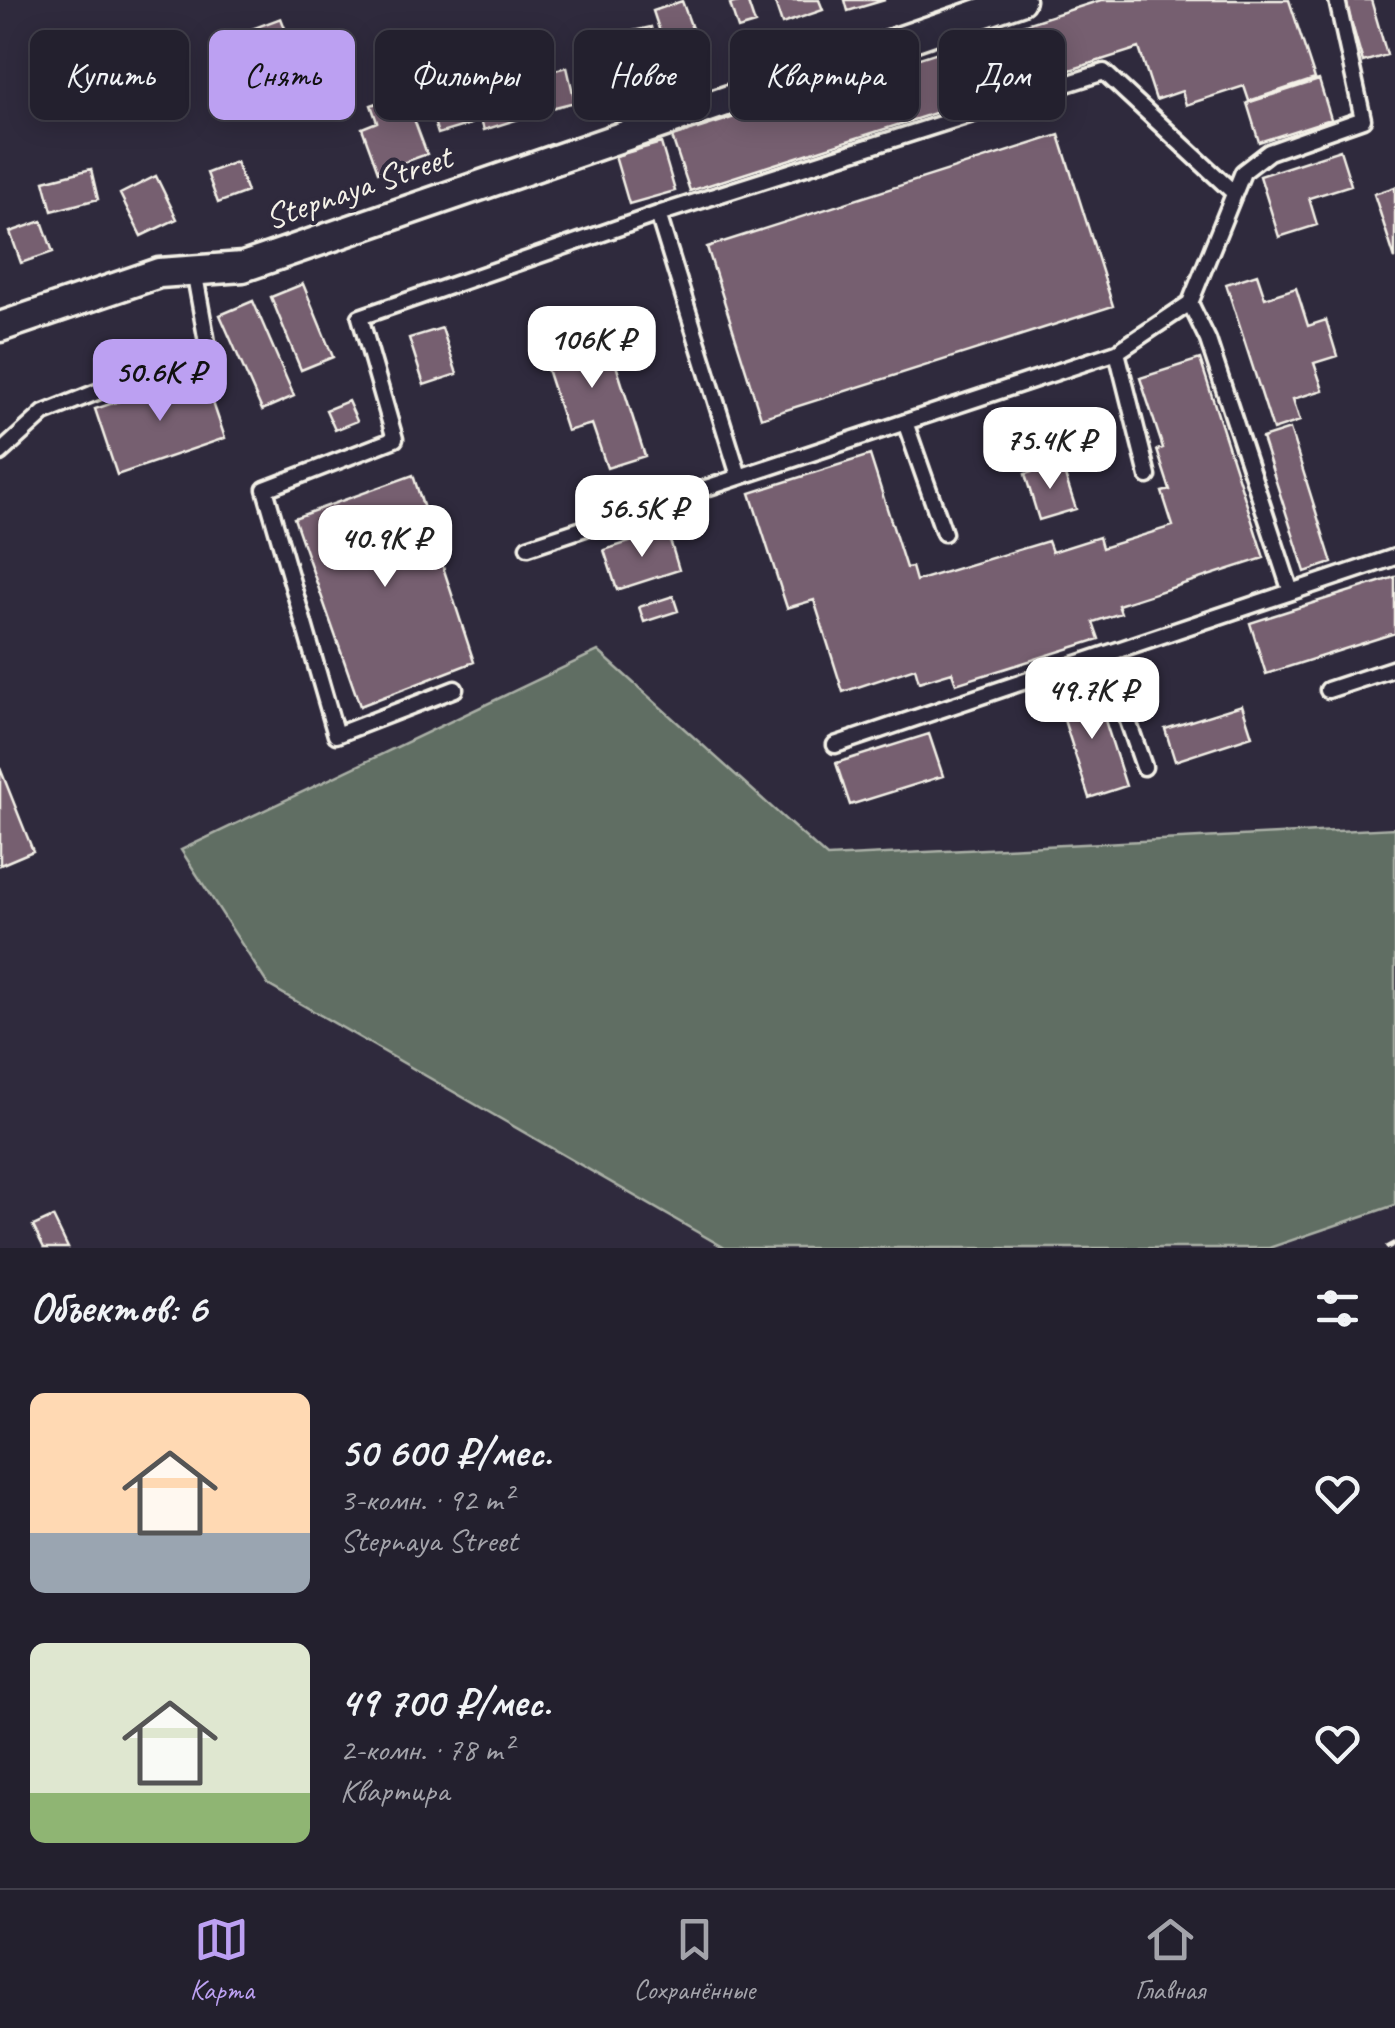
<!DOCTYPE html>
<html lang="ru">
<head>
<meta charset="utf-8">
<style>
  body { margin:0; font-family:Caveat,sans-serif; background:#2b2836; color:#f1f3f6; height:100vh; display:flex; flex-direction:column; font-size:38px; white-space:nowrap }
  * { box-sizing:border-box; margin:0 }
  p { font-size:32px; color:#a3a3aa }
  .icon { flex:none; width:55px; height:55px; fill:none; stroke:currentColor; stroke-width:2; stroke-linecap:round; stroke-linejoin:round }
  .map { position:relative; height:1248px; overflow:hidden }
  .panel { display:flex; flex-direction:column; background:#23202e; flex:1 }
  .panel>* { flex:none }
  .banner { position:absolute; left:30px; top:30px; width:1335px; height:90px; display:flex; gap:20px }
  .price { position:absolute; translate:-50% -85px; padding:0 22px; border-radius:20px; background:#fff; color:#222; font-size:32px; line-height:65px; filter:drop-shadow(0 2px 5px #0008) }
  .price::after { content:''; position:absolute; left:50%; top:60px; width:30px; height:22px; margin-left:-15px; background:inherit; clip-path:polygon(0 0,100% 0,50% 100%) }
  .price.selected { background:#bca0f2; color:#111 }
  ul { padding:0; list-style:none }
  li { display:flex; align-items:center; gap:30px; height:250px; padding:0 30px }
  li span { display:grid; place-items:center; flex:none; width:280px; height:200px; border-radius:15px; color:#555 }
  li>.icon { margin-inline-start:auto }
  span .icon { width:120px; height:120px; fill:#fffc; stroke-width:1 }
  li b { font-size:42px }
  h2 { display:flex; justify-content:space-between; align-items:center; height:120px; padding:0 30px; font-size:42px }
  .tag { padding:0 35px; border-radius:15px; background:#23202e; box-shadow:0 5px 25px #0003,0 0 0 2px #403e4a; font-size:35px; line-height:90px }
  .tag.selected { background:#bca0f2; color:#111 }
  .dock { display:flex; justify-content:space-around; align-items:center; height:140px; border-top:2px solid #403e4a; background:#23202e; font-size:28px; color:#a3a3aa }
  .dock a { display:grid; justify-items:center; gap:5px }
  .dock .selected { color:#bca0f2 }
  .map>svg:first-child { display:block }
  .green { fill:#616e64; stroke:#aab0a6; stroke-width:2.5 }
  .building { fill:#765e70; stroke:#f4f1e8; stroke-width:2.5 }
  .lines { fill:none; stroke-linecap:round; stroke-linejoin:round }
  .service-casing { stroke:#f4f1e8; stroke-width:21 }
  .minor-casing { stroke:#f4f1e8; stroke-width:35 }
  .path { stroke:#f4f1e8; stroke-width:5; stroke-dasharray:10 8; stroke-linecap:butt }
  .service { stroke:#2f2a3d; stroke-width:14 }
  .minor { stroke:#2f2a3d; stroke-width:28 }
  .labels { text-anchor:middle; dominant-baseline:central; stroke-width:8; stroke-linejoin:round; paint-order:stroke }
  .street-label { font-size:35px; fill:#f4f1e8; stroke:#2f2a3d }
</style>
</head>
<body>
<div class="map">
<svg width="1395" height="1248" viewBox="0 0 1395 1248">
  <rect width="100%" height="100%" fill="#2f2a3d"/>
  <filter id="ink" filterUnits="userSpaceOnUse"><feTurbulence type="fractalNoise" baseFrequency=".01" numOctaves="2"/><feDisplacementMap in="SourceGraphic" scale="20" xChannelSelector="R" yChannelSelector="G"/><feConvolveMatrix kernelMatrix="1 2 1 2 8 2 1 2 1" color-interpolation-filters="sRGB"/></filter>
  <g filter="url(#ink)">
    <path class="green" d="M598 651 827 857 1395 828V1205L1269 1248H725L268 985 181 850Z"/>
    <path class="building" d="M747 0 755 24 738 29 730 4Z
      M774 0H819L823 10 782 24Z
      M845 0H885L848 11Z
      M1101 0H1289L1315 79 1249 101 1244 86 1186 105 1182 91 1156 100 1139 48 690 191 672 137Z
      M1345 0H1371L1387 55 1363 62Z
      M682 1 705 64 691 69 685 53 669 59 653 11Z
      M281 18 302 73 253 91 233 36Z
      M651 27 662 72 623 81 611 36Z
      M567 67 575 102 539 111 530 76Z
      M506 77 519 119 484 130 471 88Z
      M1319 80 1331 119 1259 142 1247 103Z
      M461 94 471 124 438 134 429 105Z
      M383 101 387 111 408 103 427 154 378 172 362 128 377 122 371 105Z
      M1059 135 1113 306 761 418 707 247Z
      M661 143 675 191 629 204 615 156Z
      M1340 150 1351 185 1309 198 1317 225 1279 237 1260 176Z
      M236 162 247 192 218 203 207 173Z
      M91 169 98 199 52 211 44 181Z
      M156 176 177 219 141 236 120 194Z
      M1395 187V259L1374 194Z
      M42 221 53 252 21 263 10 232Z
      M1257 274 1265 298 1296 288 1308 326 1326 320 1337 356 1314 363 1323 390 1293 399 1300 421 1273 430 1226 284Z
      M303 284 333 357 301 370 271 297Z
      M253 301 294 396 262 410 220 315Z
      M602 321 645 456 607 468 592 424 567 431 538 341Z
      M442 328 457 374 424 385 409 338Z
      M1200 359 1264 558 1118 605 1121 613 1093 622 1099 639 956 684 952 672 919 682 915 668 843 692 814 600 787 608 750 493 870 455 906 568 912 567 916 581 1048 541 1052 552 1099 537 1102 548 1173 526 1162 492 1170 490 1157 450 1163 448 1140 378Z
      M203 373 225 438 117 475 95 409Z
      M348 401 357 421 335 430 326 410Z
      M1290 429 1332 563 1305 572 1262 438Z
      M1061 463 1076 509 1039 520 1025 474Z
      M413 475 474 662 360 706 294 518Z
      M667 530 679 570 617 590 604 550Z
      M1395 577V633L1266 674 1250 623Z
      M673 596 678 611 644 622 639 607Z
      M1094 686 1126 786 1089 798 1057 698Z
      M1242 705 1252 736 1175 761 1165 729Z
      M929 734 943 776 850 805 836 763Z
      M0 768 33 851 0 865Z
      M53 1217 68 1248H44L33 1226Z"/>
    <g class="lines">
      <g class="service-casing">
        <path id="service" d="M658 214 739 476
          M1190 303 1208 340 1291 592 1395 557
          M1117 352 1148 476
          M905 422 944 533
          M0 453 44 413 208 348 194 270
          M528 547 1117 352 1190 303 1243 172 1269 152 1363 119 1337 0
          M1105 655 1144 767
          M455 689 336 735 265 489 395 439 360 317 658 214 1104 72 1234 193
          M1328 690 1395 668
          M835 745 1291 592"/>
      </g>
      <g class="minor-casing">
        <path id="minor" d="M0 327 159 273 243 267 1020 0"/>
      </g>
      <path class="path" d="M1386 1248 1395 1243"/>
      <use href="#service" class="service"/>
      <use href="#minor" class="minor"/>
    </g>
  </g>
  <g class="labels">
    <g class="street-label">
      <text transform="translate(358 187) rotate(-19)">Stepnaya Street</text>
    </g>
  </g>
</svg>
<b class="price" style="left:592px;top:391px">106K ₽</b>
<b class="price selected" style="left:160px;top:424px">50.6K ₽</b>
<b class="price" style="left:1050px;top:492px">75.4K ₽</b>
<b class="price" style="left:642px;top:560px">56.5K ₽</b>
<b class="price" style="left:385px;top:590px">40.9K ₽</b>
<b class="price" style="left:1092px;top:742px">49.7K ₽</b>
<div class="banner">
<a class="tag">Купить</a>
<a class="tag selected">Снять</a>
<a class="tag">Фильтры</a>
<a class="tag">Новое</a>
<a class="tag">Квартира</a>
<a class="tag">Дом</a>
</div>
</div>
<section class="panel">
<h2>Объектов: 6<svg class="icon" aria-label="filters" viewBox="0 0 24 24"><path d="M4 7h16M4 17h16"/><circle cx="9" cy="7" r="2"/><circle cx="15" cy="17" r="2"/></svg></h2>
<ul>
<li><span style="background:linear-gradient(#ffd9b3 70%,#9aa5b1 0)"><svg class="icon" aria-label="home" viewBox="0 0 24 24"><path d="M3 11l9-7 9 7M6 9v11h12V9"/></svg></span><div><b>50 600 ₽/мес.</b><p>3-комн. · 92 m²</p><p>Stepnaya Street</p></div><svg class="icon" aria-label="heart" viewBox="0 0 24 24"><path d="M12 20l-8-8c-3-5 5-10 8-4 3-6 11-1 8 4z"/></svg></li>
<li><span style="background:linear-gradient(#dfe7d0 75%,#8fb573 0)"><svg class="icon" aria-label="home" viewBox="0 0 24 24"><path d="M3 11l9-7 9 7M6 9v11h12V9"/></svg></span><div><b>49 700 ₽/мес.</b><p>2-комн. · 78 m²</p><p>Квартира</p></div><svg class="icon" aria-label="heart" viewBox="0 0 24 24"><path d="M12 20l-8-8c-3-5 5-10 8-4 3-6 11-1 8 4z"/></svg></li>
</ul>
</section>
<nav class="dock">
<a class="selected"><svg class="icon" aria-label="map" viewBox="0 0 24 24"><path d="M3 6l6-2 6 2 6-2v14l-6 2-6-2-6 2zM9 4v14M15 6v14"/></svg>Карта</a>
<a><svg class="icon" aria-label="saved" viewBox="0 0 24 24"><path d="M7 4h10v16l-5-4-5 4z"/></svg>Сохранённые</a>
<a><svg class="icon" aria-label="home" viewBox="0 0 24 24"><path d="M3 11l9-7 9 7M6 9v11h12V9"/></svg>Главная</a>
</nav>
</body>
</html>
